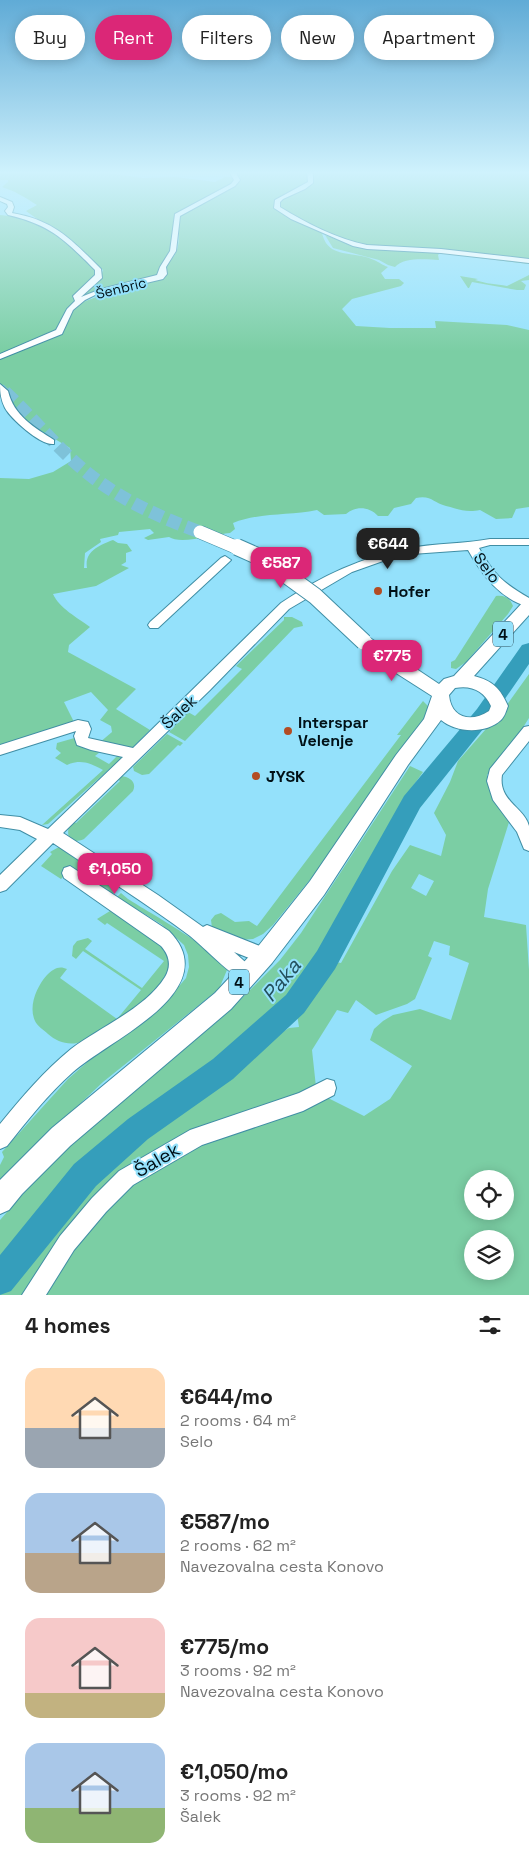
<!DOCTYPE html>
<html lang="en">
<head>
<meta charset="utf-8">
<style>
  body { margin:0; font-family:"Space Grotesk",sans-serif; background:#f2f2f2; color:#222; height:100vh; display:flex; flex-direction:column; font-size:19px; white-space:nowrap }
  * { box-sizing:border-box; margin:0 }
  p { font-size:16px; color:#767676 }
  .icon { flex:none; width:28px; height:28px; fill:none; stroke:currentColor; stroke-width:2; stroke-linecap:round; stroke-linejoin:round }
  .map { position:relative; height:1295px; overflow:hidden }
  .sheet { display:flex; flex-direction:column; background:#fff; flex:1 }
  .sheet>* { flex:none }
  .guide { position:absolute; left:15px; top:15px; width:500px; height:45px; display:flex; gap:10px }
  .controls { position:absolute; left:464px; top:1170px; display:grid; gap:10px }
  .controls a { display:grid; place-items:center; width:50px; height:50px; border-radius:50%; background:#fff; box-shadow:0 2px 12px #0003; font-size:25px }
  .price { position:absolute; translate:-50% -42px; padding:0 11px; border-radius:10px; background:#db2777; color:#fff; font-size:16px; line-height:32px; filter:drop-shadow(0 1px 2px #0008) }
  .price::after { content:''; position:absolute; left:50%; top:30px; width:15px; height:11px; margin-left:-8px; background:inherit; clip-path:polygon(0 0,100% 0,50% 100%) }
  .price.current { background:#222; color:#fff }
  ul { padding:0; list-style:none }
  li { display:flex; align-items:center; gap:15px; height:125px; padding:0 25px }
  li span { display:grid; place-items:center; flex:none; width:140px; height:100px; border-radius:15px; color:#555 }
  li>.icon { margin-inline-start:auto }
  span .icon { width:60px; height:60px; fill:#fffc; stroke-width:1 }
  li b { font-size:21px }
  h2 { display:flex; justify-content:space-between; align-items:center; height:60px; padding:0 25px; font-size:21px }
  .tag { padding:0 18px; border-radius:22px; background:#fff; box-shadow:0 2px 12px #0003; font-size:18px; line-height:45px }
  .tag.current { background:#db2777; color:#fff }
  .map>svg:first-child { display:block }
  .green { fill:#7bcea4; fill-rule:evenodd }
  .lines { fill:none; stroke-linecap:round; stroke-linejoin:round }
  .river { fill:#359ebb; fill-rule:evenodd }
  .major-tunnel-far1 { stroke:#7ec2d9; stroke-width:10; stroke-dasharray:10 5; stroke-linecap:butt }
  .major-tunnel { stroke:#7ec2d9; stroke-width:13; stroke-dasharray:13 6; stroke-linecap:butt }
  .minor-casing { stroke:#408ea5; stroke-width:2 }
  .major-casing { stroke:#408ea5; stroke-width:2 }
  .minor { fill:#fff; fill-rule:evenodd }
  .major { fill:#fff; fill-rule:evenodd }
  .major-bridge-far1-casing { stroke:#408ea5; stroke-width:14; stroke-linecap:butt }
  .major-bridge-casing { stroke:#408ea5; stroke-width:18; stroke-linecap:butt }
  .major-bridge-far1 { stroke:#fff; stroke-width:13 }
  .major-bridge { stroke:#fff; stroke-width:16 }
  .poi-dot { fill:#b34c23; stroke:#94e1fb; stroke-width:2 }
  .labels { text-anchor:middle; dominant-baseline:central; stroke-width:4; stroke-linejoin:round; paint-order:stroke }
  .far-street-label { font-size:14px; fill:#001016; stroke:#94e1fb }
  .shield { fill:#94e1fb; stroke:#2c4f5b; stroke-width:1 }
  .shield-label { font-size:15px; font-weight:bold; fill:#001016 }
  .street-label { font-size:16px; fill:#001016; stroke:#94e1fb }
  .poi-label { font-size:16px; font-weight:bold; fill:#001016; stroke:#94e1fb; text-anchor:start }
  .near-street-label { font-size:19px; fill:#001016; stroke:#94e1fb }
  .near-water-label { font-size:21px; font-style:italic; fill:#24505d; stroke:#94e1fb }
</style>
</head>
<body>
<div class="map">
<svg width="529" height="1295" viewBox="0 0 529 1295">
  <rect width="100%" height="100%" fill="#94e1fb"/>
  <path class="green" d="M0 171H93L143 178 176 177 215 182 225 177H234L236 182 175 214 173 224 174 246 161 275 81 297V295L100 279 103 270 65 235 47 226 26 211 37 205C26 198 15 191 2 187L8 182V180H0Z
    M237 171H309V181L307 184 275 204 295 220 322 233C328 260 354 250 374 260 379 262 382 265 388 267L381 273 385 279H399L404 283 401 286 352 299 342 309 356 326 390 328H436L435 321 507 325 529 330V507L516 509 512 518 496 519 480 510C466 513 459 509 446 506 433 503 432 495 416 498L411 504 394 508 388 516H378C369 506 355 506 346 514L324 515 317 510C289 516 261 512 233 523L235 529 230 533C215 534 181 545 169 537L148 540 144 538 154 533 150 529 119 532 118 535 100 539 101 542 85 553 84 568H87C84 551 100 545 113 540L118 543 127 544 132 551 126 553V562L121 565 129 568 96 586 53 594C59 608 78 618 90 627L69 645 68 652 136 689 116 709 150 730 130 750 99 743 112 732 111 726 100 720 108 710 91 692 64 702 74 722 0 745V478L29 479 53 472 71 461 70 448 33 426 23 422 8 398C9 390 7 388 0 385V358L51 338 78 304 117 289 156 280 166 272 168 261C183 254 178 230 178 216L235 185 240 180 236 174Z
    M312 171H529V260L354 245 301 220 281 208 280 201 310 184Z
    M0 215 28 218 62 236 98 272 79 292 56 332 0 355Z
    M325 235 354 246 423 250 529 261V264L440 253 438 255 439 260C426 259 403 257 395 267L388 265 379 260 333 248Z
    M529 275V280L521 281 526 285 524 290H517L472 282 469 288H468L460 276 478 279 475 280C487 284 496 284 507 286Z
    M496 596C505 595 510 598 513 606L508 614 466 662 456 669 451 668V662L455 660Z
    M284 617H292L302 622 303 626 294 628 185 741 169 732 188 712 195 716 242 669 236 666 284 620Z
    M529 674V718L510 748 487 775C488 795 497 805 510 819L488 889 484 917 526 925 529 970V1295H41C60 1260 103 1200 136 1177 175 1150 223 1128 269 1116 277 1114 284 1113 292 1111 304 1107 313 1096 326 1097L364 1116 390 1099 412 1066 370 1040 374 1029 383 1021 393 1015 420 1009 451 1020 469 963 449 955 450 946 434 941 428 956 432 958 415 999 407 1004 376 1015 356 1000 348 1013 337 1010 312 1050 316 1087 309 1094 292 1102 197 1133 122 1176 93 1202 65 1238 26 1295H0L8 1281 86 1182 135 1138 141 1143 194 1101 227 1072 236 1073 273 1038 289 1028 299 1027 296 1008 330 961 341 963 392 871 410 845 441 856 446 835 434 813 450 782 458 761 506 706ZM419 874 434 881 426 896 411 888ZM472 1179H505V1211H472ZM472 1239H505V1271H472Z
    M423 701 429 707V712L322 865 273 925 263 934 253 939 240 940 212 928 211 920 215 915 221 913 235 922 249 921 257 926 401 735H397Z
    M167 734 183 743 180 746 178 745 149 774 142 775 134 771 133 767Z
    M78 737 100 752 95 756 109 764 118 755 121 756 124 753 125 755 48 824 42 825 103 770C90 763 81 759 67 765L55 758 61 753 56 749 57 743Z
    M410 766 423 772C371 841 349 930 292 996 245 1051 179 1090 122 1135 74 1174 37 1223 0 1273V1220L53 1160 226 1014 280 960 301 933Z
    M121 776C130 777 137 782 133 791L84 839C68 846 65 833 71 821L76 823 120 781 117 779Z
    M59 847 99 872 117 889 113 894 72 868 61 879 41 866 52 854 50 852Z
    M121 893 128 899C148 912 221 952 227 970L219 989 103 1082 45 1137 0 1188V1165L4 1157 2 1152 68 1079 92 1058 162 1006 186 978 189 967 188 955 184 945 161 924 117 897Z
    M110 911H118L160 940 171 959C163 993 136 1010 108 1027 98 1032 88 1040 77 1043 66 1045 56 1041 48 1034 44 1030 37 1026 35 1021 28 1006 37 986 47 975 53 969 59 965 67 969L60 978 117 1019 141 990 83 951 76 959 72 956 73 946 77 941 88 938 92 941 85 949 142 988 164 961 107 923 105 925 97 919Z"/>
  <g class="lines">
    <path class="river" d="M529 643V664L491 719 420 808 335 969 304 1013 233 1079 148 1139 96 1186 11 1291 0 1295V1255L74 1164 128 1119 213 1059 286 995 317 951 404 796 477 709 522 645Z"/>
    <path class="major-tunnel-far1" d="M0 388 6 394"/>
    <path class="major-tunnel" d="M5 392C32 417 56 447 85 471 119 499 159 517 200 532"/>
    <g class="minor-casing">
      <path id="minor" d="M232 171H238L237 175 240 180 235 186 180 216 176 251 166 267 167 274 163 279 95 295 85 300 73 310 62 334 0 359V354L56 330 67 309 75 301 73 296 95 275V270C65 240 51 225 8 215L5 211 8 207 7 204 0 201V197L12 202 14 207 12 213C54 220 72 240 101 269L102 278 81 297 101 289 157 275 160 267 170 251 175 214 231 184 234 180 231 175Z
        M307 171H313V183L305 189 283 199 280 202V207C306 223 337 239 367 245L441 249 529 259V263L441 253 367 249 353 246 291 219 274 208 275 200 308 182Z
        M0 384 8 391C14 416 34 427 54 440V444C41 446 11 419 5 408 1 400 0 393 0 384Z
        M490 539H529V545H490L479 548C493 574 503 583 529 598V607C500 599 482 575 468 550L412 554 383 561 352 572 289 609 210 690 63 833 158 895 203 927 207 925 270 950 272 956 270 962 264 964 234 952 252 968 255 974 252 980 246 982C231 976 205 948 190 936 146 903 99 874 53 843L6 890 0 892V875L37 839 20 830 0 827V815L20 817 48 829 123 757 91 750 77 745 74 736 76 731 0 755V745L78 720 88 722 91 729 88 738 133 748 281 603C322 576 361 557 410 548 437 543 464 544 490 539Z
        M225 556 231 560 229 562 158 628H150L148 625 150 622 221 558Z
        M529 726V741L502 775C498 801 524 807 529 826 529 833 529 843 529 851L524 849 517 832 493 800 487 781 490 769 524 727Z
        M70 866 169 931C227 990 109 1040 73 1072 48 1094 28 1120 7 1146L0 1149V1124C22 1097 44 1071 71 1049 100 1027 146 1008 165 977 172 965 169 955 161 946L64 878 62 873 64 868Z
        M327 1079 334 1081 336 1088 334 1095 303 1111 202 1145 133 1185 106 1212 74 1250 46 1295H22L60 1236 92 1198 119 1171 190 1130 299 1093Z"/>
    </g>
    <g class="major-casing">
      <path id="major" d="M529 600V615L474 676C493 681 500 688 508 706 506 711 505 716 501 720 486 734 456 733 441 720L408 765 324 895 272 963 231 1009 70 1146 22 1194 9 1210 0 1214V1180L52 1128 215 993 256 949 310 881 396 755 424 719 432 696 385 666 358 646 356 642 358 638 364 636 370 638 439 684 444 679 454 676 524 601ZM455 688C472 685 484 691 491 706L489 711C471 723 451 718 449 695Z"/>
    </g>
    <use href="#minor" class="minor"/>
    <use href="#major" class="major"/>
    <g class="major-bridge-far1-casing">
      <path id="major-bridge-far1" d="M200 532 240 549"/>
    </g>
    <g class="major-bridge-casing">
      <path id="major-bridge" d="M237 547 264 559 315 596 364 642"/>
    </g>
    <use href="#major-bridge-far1" class="major-bridge-far1"/>
    <use href="#major-bridge" class="major-bridge"/>
  </g>
  <linearGradient id="sky" x2="0" y2="1"><stop stop-color="#60abd6"/><stop offset="0.49" stop-color="#cff2fd"/><stop offset="1" stop-color="#cff2fd" stop-opacity="0"/></linearGradient>
  <rect width="529" height="352" fill="url(#sky)"/>
  <g class="poi-dot">
    <circle cx="378" cy="591" r="5"/>
    <circle cx="288" cy="731" r="5"/>
    <circle cx="256" cy="776" r="5"/>
  </g>
  <g class="labels">
    <g class="far-street-label">
      <text transform="translate(121 288) rotate(-14)">Šenbric</text>
    </g>
    <g class="shield">
      <rect x="493" y="621.5" width="20" height="25" rx="4"/>
      <rect x="229" y="969.5" width="20" height="25" rx="4"/>
    </g>
    <g class="shield-label">
      <text x="503" y="634">4</text>
      <text x="239" y="982">4</text>
    </g>
    <g class="street-label">
      <text transform="translate(487 568) rotate(54)">Selo</text>
      <text transform="translate(179 712) rotate(-43)">Šalek</text>
    </g>
    <g class="poi-label">
      <text x="388" y="591">Hofer</text>
      <text x="298" y="722">Interspar<tspan x="298" dy="18">Velenje</tspan></text>
      <text x="266" y="776">JYSK</text>
    </g>
    <g class="near-street-label">
      <text transform="translate(157 1160) rotate(-30)">Šalek</text>
    </g>
    <g class="near-water-label">
      <text transform="translate(281 980) rotate(-51)">Paka</text>
    </g>
  </g>
</svg>
<div class="controls">
<a><svg class="icon" aria-label="locate" viewBox="0 0 24 24"><circle cx="12" cy="12" r="6"/><path d="M12 2v4M12 18v4M2 12h4M18 12h4"/></svg></a>
<a><svg class="icon" aria-label="layers" viewBox="0 0 24 24"><path d="M12 4l9 5-9 5-9-5zM3 14l9 5 9-5"/></svg></a>
</div>
<b class="price current" style="left:388px;top:570px">€644</b>
<b class="price" style="left:281px;top:589px">€587</b>
<b class="price" style="left:392px;top:682px">€775</b>
<b class="price" style="left:115px;top:895px">€1,050</b>
<div class="guide">
<a class="tag">Buy</a>
<a class="tag current">Rent</a>
<a class="tag">Filters</a>
<a class="tag">New</a>
<a class="tag">Apartment</a>
</div>
</div>
<section class="sheet">
<h2>4 homes<svg class="icon" aria-label="filters" viewBox="0 0 24 24"><path d="M4 7h16M4 17h16"/><circle cx="9" cy="7" r="2"/><circle cx="15" cy="17" r="2"/></svg></h2>
<ul>
<li><span style="background:linear-gradient(#ffd9b3 60%,#9aa5b1 0)"><svg class="icon" aria-label="home" viewBox="0 0 24 24"><path d="M3 11l9-7 9 7M6 9v11h12V9"/></svg></span><div><b>€644/mo</b><p>2 rooms · 64 m²</p><p>Selo</p></div></li>
<li><span style="background:linear-gradient(#a9c7e8 60%,#b9a48a 0)"><svg class="icon" aria-label="home" viewBox="0 0 24 24"><path d="M3 11l9-7 9 7M6 9v11h12V9"/></svg></span><div><b>€587/mo</b><p>2 rooms · 62 m²</p><p>Navezovalna cesta Konovo</p></div></li>
<li><span style="background:linear-gradient(#f6c9c9 75%,#c2b280 0)"><svg class="icon" aria-label="home" viewBox="0 0 24 24"><path d="M3 11l9-7 9 7M6 9v11h12V9"/></svg></span><div><b>€775/mo</b><p>3 rooms · 92 m²</p><p>Navezovalna cesta Konovo</p></div></li>
<li><span style="background:linear-gradient(#a9c7e8 65%,#8fb573 0)"><svg class="icon" aria-label="home" viewBox="0 0 24 24"><path d="M3 11l9-7 9 7M6 9v11h12V9"/></svg></span><div><b>€1,050/mo</b><p>3 rooms · 92 m²</p><p>Šalek</p></div></li>
</ul>
</section>
</body>
</html>
